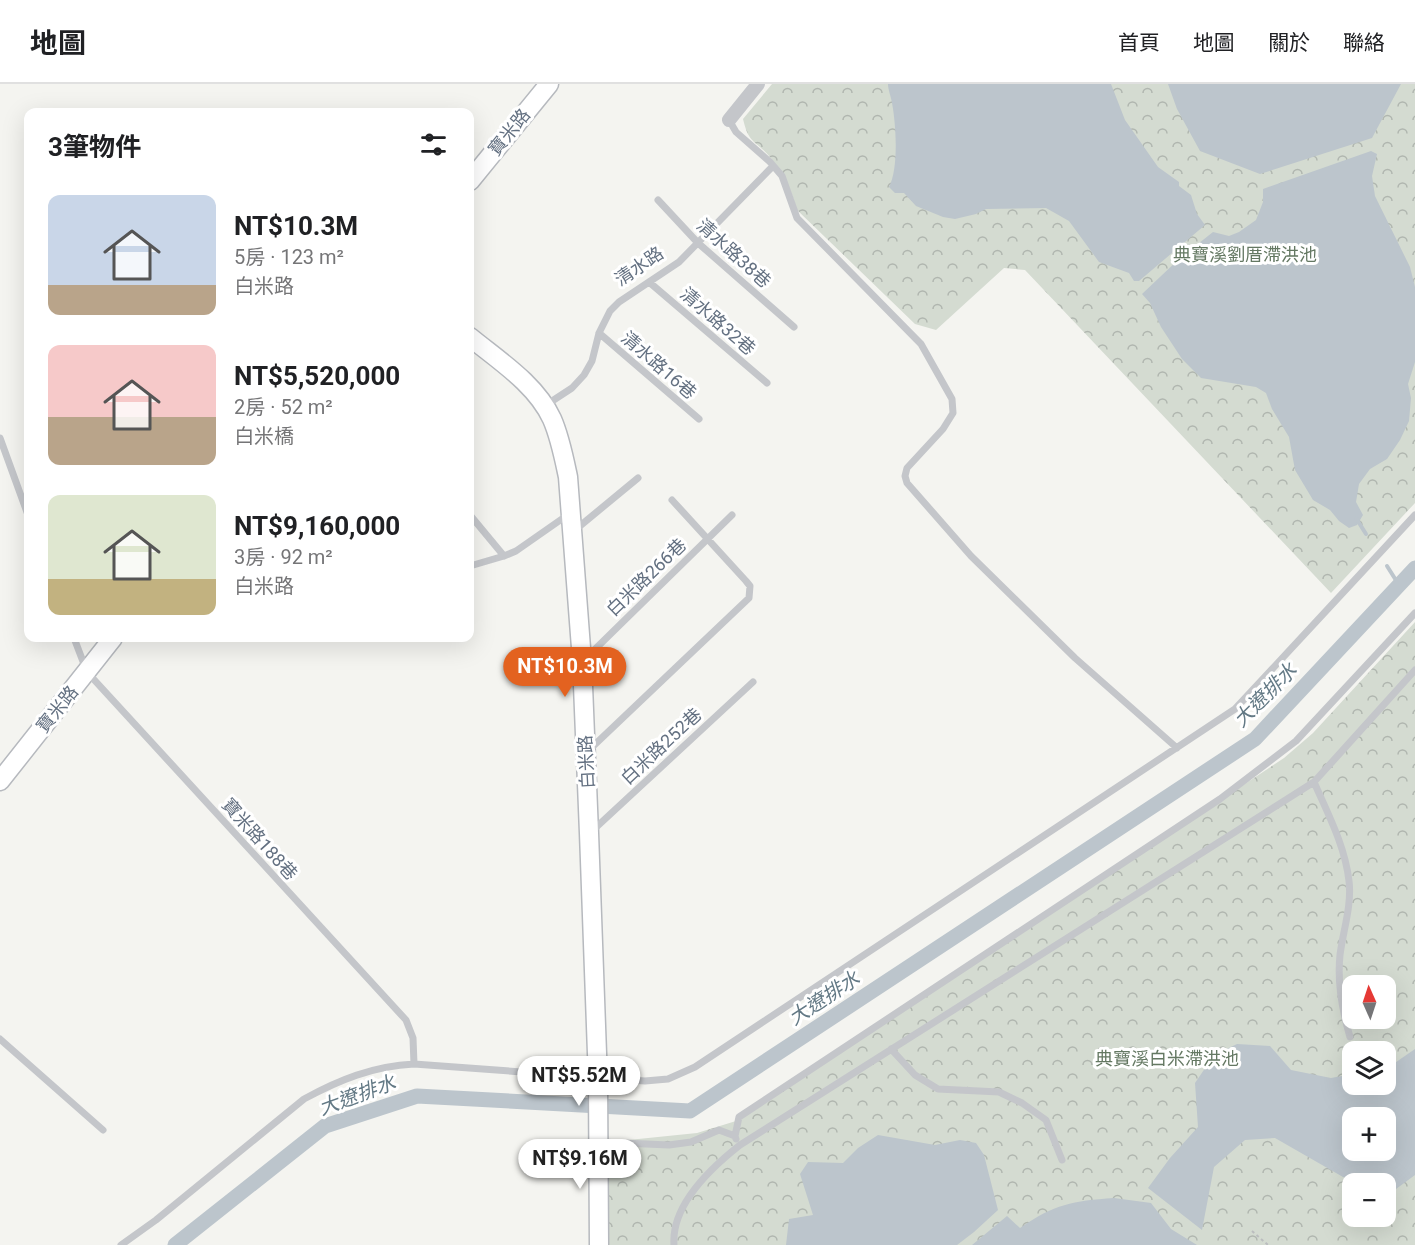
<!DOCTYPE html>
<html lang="zh-TW">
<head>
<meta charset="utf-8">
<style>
  body { margin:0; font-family:Roboto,"Noto Sans TC",sans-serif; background:#f6f6f6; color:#202124; height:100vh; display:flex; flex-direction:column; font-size:22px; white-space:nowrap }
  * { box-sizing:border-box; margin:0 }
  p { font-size:20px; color:#757577 }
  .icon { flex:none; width:33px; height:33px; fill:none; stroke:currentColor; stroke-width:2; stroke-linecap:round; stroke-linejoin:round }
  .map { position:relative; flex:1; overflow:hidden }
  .side { position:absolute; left:24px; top:24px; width:450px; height:534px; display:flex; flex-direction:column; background:#fff; border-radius:12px; box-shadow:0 6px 24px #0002 }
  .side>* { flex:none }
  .needle { width:39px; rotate:357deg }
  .buttons { position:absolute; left:1342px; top:891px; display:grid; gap:12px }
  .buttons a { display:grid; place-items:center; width:54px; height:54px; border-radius:12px; background:#fff; box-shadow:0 6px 24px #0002; font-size:30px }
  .price { position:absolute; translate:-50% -51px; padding:0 14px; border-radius:21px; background:#fff; color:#222; font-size:20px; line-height:39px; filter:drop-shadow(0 2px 3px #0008) }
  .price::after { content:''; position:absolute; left:50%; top:36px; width:18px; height:14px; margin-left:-9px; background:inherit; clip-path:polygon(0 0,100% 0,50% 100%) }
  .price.active { background:#e36220; color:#fff }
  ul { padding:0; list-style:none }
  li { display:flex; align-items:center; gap:18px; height:150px; padding:0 24px }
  li span { display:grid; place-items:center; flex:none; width:168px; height:120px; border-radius:12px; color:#555 }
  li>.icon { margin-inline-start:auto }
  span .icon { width:72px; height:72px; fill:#fffc; stroke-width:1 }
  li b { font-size:26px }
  h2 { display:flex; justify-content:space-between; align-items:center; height:72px; padding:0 24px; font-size:26px }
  header { display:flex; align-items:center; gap:36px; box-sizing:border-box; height:84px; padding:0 30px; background:#fff; border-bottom:2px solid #e0e0e0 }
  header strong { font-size:28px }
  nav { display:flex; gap:33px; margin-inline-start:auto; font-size:21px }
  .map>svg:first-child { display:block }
  .forest { fill:url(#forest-crowns); fill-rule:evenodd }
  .water { fill:#bcc5cc; fill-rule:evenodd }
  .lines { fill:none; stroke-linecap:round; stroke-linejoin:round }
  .stream { stroke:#bcc5cc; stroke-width:4 }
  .canal { stroke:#bcc5cc; stroke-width:15 }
  .secondary-casing { stroke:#b6b9be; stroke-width:21 }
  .path { stroke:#bbbdbf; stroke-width:2; stroke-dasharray:3 3; stroke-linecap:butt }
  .lane { stroke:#c4c6ca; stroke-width:7 }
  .street { stroke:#c4c6ca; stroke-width:14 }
  .secondary { stroke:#fff; stroke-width:18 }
  .labels { text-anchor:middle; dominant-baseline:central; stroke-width:6; stroke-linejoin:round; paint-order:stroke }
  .street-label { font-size:18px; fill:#637081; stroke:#fff }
  .park-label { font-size:18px; fill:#647862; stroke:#fff }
  .water-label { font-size:20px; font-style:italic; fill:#637985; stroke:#fff }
</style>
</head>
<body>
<header>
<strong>地圖</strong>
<nav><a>首頁</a><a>地圖</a><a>關於</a><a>聯絡</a></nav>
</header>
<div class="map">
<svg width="1415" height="1161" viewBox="0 0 1415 1161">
  <defs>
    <pattern id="forest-crowns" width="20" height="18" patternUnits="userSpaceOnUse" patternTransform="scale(1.5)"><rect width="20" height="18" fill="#d4dbd1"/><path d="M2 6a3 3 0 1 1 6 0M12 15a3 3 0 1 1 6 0" fill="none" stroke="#b0b6af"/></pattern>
  </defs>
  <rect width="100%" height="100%" fill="#f4f4f0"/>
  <path class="forest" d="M772 0H1415V419L1331 509 1025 186 1004 184 936 246 915 240 797 126C791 105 784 90 769 72 754 55 749 60 743 35Z
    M1415 538V1161H604L599 1059 697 1049 736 1037 1284 674 1313 649ZM1353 902H1386V934H1353ZM1353 968H1386V1000H1353ZM1353 1034H1386V1066H1353ZM1353 1100H1386V1132H1353Z"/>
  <path class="water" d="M888 0H1111L1125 36 1158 83 1179 98V102L1191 111 1197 130 1205 141 1139 197H1134L1129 189 1099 178 1069 137 1046 124 986 125 976 130 955 135 943 133 916 122 904 109H895L889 103C899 84 896 40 892 19 891 12 888 6 888 0Z
    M1168 0H1401L1372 54 1260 90 1200 67 1177 25Z
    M1371 67 1377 70 1372 92 1375 112 1410 183 1415 203V278L1408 300 1411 314 1409 337 1400 356 1387 375 1370 385 1359 400 1356 418 1363 431 1357 441 1349 444 1339 437 1330 426 1313 416 1295 386 1289 353 1272 325 1266 309 1256 303 1201 294 1182 275 1161 243 1150 219 1142 210 1179 175 1213 148 1229 152 1239 148 1256 136 1263 118V105Z
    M1237 960 1270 962 1291 986 1331 994 1353 990V1000H1386V985L1415 965V1091L1396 1105 1386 1103V1100L1371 1099 1343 1093 1275 1054 1245 1056 1214 1083 1202 1146 1148 1104 1170 1074 1198 1043 1195 999 1214 971ZM1353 1034H1386V1066H1353Z
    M878 1051 935 1061 960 1056 976 1059 984 1071 998 1126 974 1148 957 1161H786L789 1135 813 1131 800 1090 808 1078 843 1079 858 1064Z
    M1114 1114 1151 1119 1171 1145 1197 1161H972L1007 1132 1020 1144C1055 1120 1072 1117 1114 1114Z"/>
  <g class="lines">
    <path class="stream" d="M1356 434 1366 450
      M1387 482 1399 501"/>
    <path class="canal" d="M175 1161 325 1042 417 1012 690 1027 1255 655 1415 484"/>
    <g class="secondary-casing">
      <path id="secondary" d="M470 97 549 0
        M470 253C498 276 536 300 552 335 560 353 564 374 568 393L582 577 589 749 598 997 599 1161
        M0 697 113 554"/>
    </g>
    <path class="path" d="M1252 1147 1268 1161"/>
    <path class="lane" d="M729 36 736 48 770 78 782 92 797 134 921 260 952 315 953 329 943 345 907 384 905 392 907 399 971 472 1075 574 1177 664
      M658 116 698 159 794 243
      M649 198 767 299
      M599 249 699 335
      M546 321 572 304 584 291 592 277 599 249 610 227 619 218 679 178 773 82
      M0 354 28 431
      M470 431 504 472
      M575 446 638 394
      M470 482 504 472 516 467 569 430
      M74 554 87 588 406 936 413 954 414 980
      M586 574 732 431
      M588 667 749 514 750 502 746 497 672 416
      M1314 698C1328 730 1345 762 1349 797 1352 821 1343 847 1340 871 1337 899 1342 926 1350 953
      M591 748 753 598
      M0 955 103 1046
      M891 965 915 991 938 1005 999 1008 1022 1019 1046 1036 1062 1076
      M735 1052 739 1033 1220 715 1296 657 1415 529
      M600 1058 669 1061 691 1058 719 1046 735 1052 736 1055
      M121 1161 156 1136 304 1015C339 996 373 982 414 980L645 997 668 995 695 983 1235 625 1415 431
      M674 1161C671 1121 712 1083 740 1061L1314 698 1415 586"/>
    <path class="street" d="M729 36 758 0"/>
    <use href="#secondary" class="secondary"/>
  </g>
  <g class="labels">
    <g class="street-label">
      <text transform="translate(509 48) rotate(-51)">寶米路</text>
      <text transform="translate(734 169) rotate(42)">清水路38巷</text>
      <text transform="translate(639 182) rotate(-34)">清水路</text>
      <text transform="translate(718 237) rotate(41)">清水路32巷</text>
      <text transform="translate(659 281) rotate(41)">清水路16巷</text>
      <text transform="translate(646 493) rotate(-44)">白米路266巷</text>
      <text transform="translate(57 625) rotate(-51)">寶米路</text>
      <text transform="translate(661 662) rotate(-43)">白米路252巷</text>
      <text transform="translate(586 678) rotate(-93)">白米路</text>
      <text transform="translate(260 755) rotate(48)">寶米路188巷</text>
    </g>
    <g class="park-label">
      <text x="1245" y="170">典寶溪劉厝滯洪池</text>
      <text x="1167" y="974">典寶溪白米滯洪池</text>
    </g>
    <g class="water-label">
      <text transform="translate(1265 611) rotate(-45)">大遼排水</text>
      <text transform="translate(824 914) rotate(-33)">大遼排水</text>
      <text transform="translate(357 1011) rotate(-20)">大遼排水</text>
    </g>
  </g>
</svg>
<div class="buttons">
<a><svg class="needle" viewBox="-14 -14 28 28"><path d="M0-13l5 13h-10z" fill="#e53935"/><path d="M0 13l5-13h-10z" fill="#757577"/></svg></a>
<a><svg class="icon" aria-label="layers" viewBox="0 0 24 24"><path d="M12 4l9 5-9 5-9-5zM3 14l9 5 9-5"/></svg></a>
<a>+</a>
<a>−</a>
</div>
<b class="price active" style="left:565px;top:614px">NT$10.3M</b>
<b class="price" style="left:579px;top:1023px">NT$5.52M</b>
<b class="price" style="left:580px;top:1106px">NT$9.16M</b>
<section class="side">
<h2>3筆物件<svg class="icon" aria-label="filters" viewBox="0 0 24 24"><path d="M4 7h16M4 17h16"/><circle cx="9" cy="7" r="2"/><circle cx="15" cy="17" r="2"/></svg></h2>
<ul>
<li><span style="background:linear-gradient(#c9d6e8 75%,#b9a48a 0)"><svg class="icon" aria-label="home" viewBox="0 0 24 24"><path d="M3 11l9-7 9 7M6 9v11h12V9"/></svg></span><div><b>NT$10.3M</b><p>5房 · 123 m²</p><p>白米路</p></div></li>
<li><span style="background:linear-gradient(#f6c9c9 60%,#b9a48a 0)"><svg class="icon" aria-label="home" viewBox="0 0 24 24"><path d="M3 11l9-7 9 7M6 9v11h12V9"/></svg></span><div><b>NT$5,520,000</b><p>2房 · 52 m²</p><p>白米橋</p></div></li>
<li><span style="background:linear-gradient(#dfe7d0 70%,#c2b280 0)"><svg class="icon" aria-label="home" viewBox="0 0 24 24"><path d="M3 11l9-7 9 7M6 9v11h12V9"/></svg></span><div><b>NT$9,160,000</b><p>3房 · 92 m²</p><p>白米路</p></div></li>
</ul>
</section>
</div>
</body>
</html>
